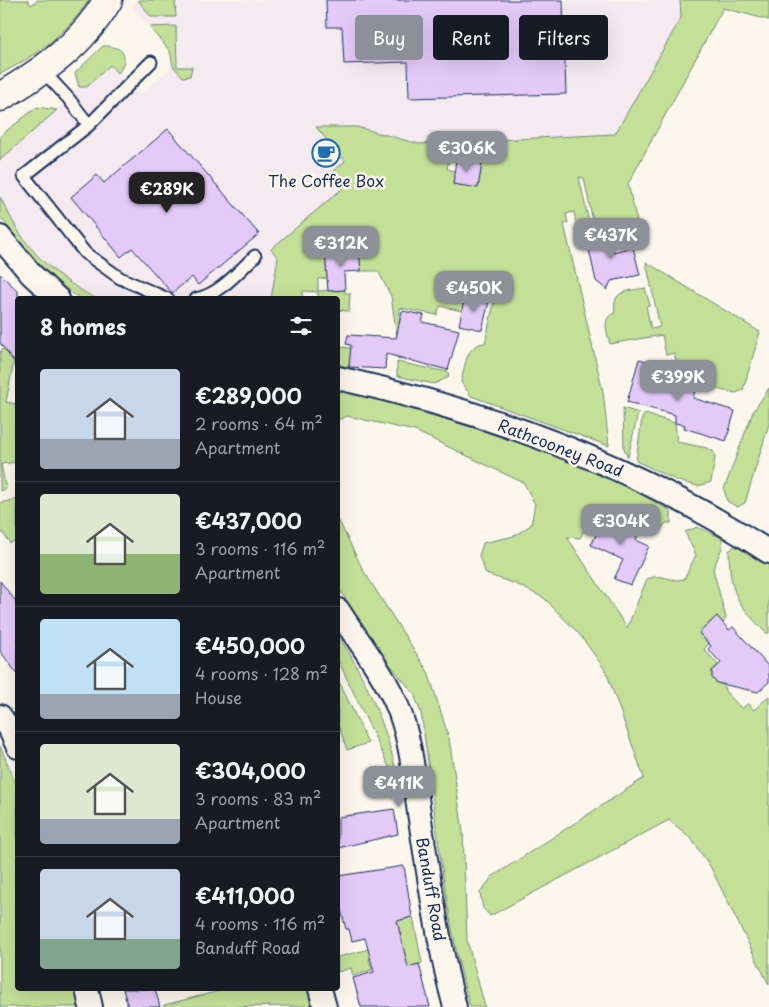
<!DOCTYPE html>
<html lang="en">
<head>
<meta charset="utf-8">
<style>
  body { margin:0; font-family:"Playpen Sans",sans-serif; background:#242831; color:#f1f3f6; height:100vh; display:flex; flex-direction:column; font-size:19px; white-space:nowrap }
  * { box-sizing:border-box; margin:0 }
  p { font-size:16px; color:#9ea1a6 }
  .icon { flex:none; width:28px; height:28px; fill:none; stroke:currentColor; stroke-width:2; stroke-linecap:round; stroke-linejoin:round }
  .map { position:relative; flex:1; overflow:hidden }
  .drawer { position:absolute; left:15px; top:296px; width:325px; height:695px; display:flex; flex-direction:column; background:#171b24; border-radius:5px; box-shadow:0 5px 20px #0002 }
  .drawer>* { flex:none }
  .hud { position:absolute; left:355px; top:15px; width:339px; height:45px; display:flex; gap:10px }
  .price { position:absolute; translate:-50% -42px; padding:0 11px; border-radius:10px; background:#8c9099; color:#fff; font-size:16px; line-height:32px; filter:drop-shadow(0 1px 2px #0008) }
  .price::after { content:''; position:absolute; left:50%; top:30px; width:15px; height:11px; margin-left:-8px; background:inherit; clip-path:polygon(0 0,100% 0,50% 100%) }
  .price.on { background:#222; color:#fff }
  ul { padding:0; list-style:none }
  li { display:flex; align-items:center; gap:15px; height:125px; padding:0 25px }
  li+li { border-top:1px solid #363941 }
  li span { display:grid; place-items:center; flex:none; width:140px; height:100px; border-radius:5px; color:#555 }
  li>.icon { margin-inline-start:auto }
  span .icon { width:60px; height:60px; fill:#fffc; stroke-width:1 }
  li b { font-size:21px }
  h2 { display:flex; justify-content:space-between; align-items:center; height:60px; padding:0 25px; font-size:21px }
  .chip { padding:0 18px; border-radius:5px; background:#171b24; box-shadow:0 5px 20px #0002; font-size:18px; line-height:45px }
  .chip.on { background:#8c9099; color:#fff }
  .map>svg:first-child { display:block }
  .built { fill:#f4eaf0 }
  .green { fill:#c4e097; stroke:#70887a; fill-rule:evenodd }
  .building { fill:#e4caf9; stroke:#1b2f5e }
  .lines { fill:none; stroke-linecap:round; stroke-linejoin:round }
  .lane-casing { stroke:#1b2f5e; stroke-width:15 }
  .street-casing { stroke:#1b2f5e; stroke-width:26 }
  .secondary-casing { stroke:#1b2f5e; stroke-width:31 }
  .lane { stroke:#fbf7ec; stroke-width:11 }
  .street { stroke:#fbf7ec; stroke-width:22 }
  .secondary { stroke:#fbf7ec; stroke-width:28 }
  .labels { text-anchor:middle; dominant-baseline:central; stroke-width:5; stroke-linejoin:round; paint-order:stroke }
  .poi-label { font-size:16px; fill:#1b2f5e; stroke:#fbf7ec }
  .street-label { font-size:16px; fill:#1b2f5e; stroke:#fbf7ec }
</style>
</head>
<body>
<div class="map">
<svg width="769" height="1007" viewBox="0 0 769 1007">
  <rect width="100%" height="100%" fill="#fbf7ec"/>
  <filter id="ink" filterUnits="userSpaceOnUse"><feTurbulence type="fractalNoise" baseFrequency=".02" numOctaves="2"/><feDisplacementMap in="SourceGraphic" scale="10" xChannelSelector="R" yChannelSelector="G"/><feConvolveMatrix kernelMatrix="1 2 1 2 8 2 1 2 1" color-interpolation-filters="sRGB"/></filter>
  <g filter="url(#ink)">
    <path class="built" d="M136 0H680L681 18 616 134 419 144 357 127V189L278 258 271 299H97L79 290 57 274 23 238 0 217V136L37 107 57 110 79 87 75 73 98 51 139 95 173 66 170 51 133 8Z"/>
    <path class="green" d="M0 0H28L31 5 38 0H89C68 32 34 57 0 74Z
      M138 0H175L176 17H151Z
      M680 0H769V20L723 8 628 184 638 226 617 233 604 227 595 231 584 178 579 177 592 236 579 238 574 212 566 214 568 223 564 224 603 392 609 446 471 396 461 382C465 366 466 344 485 343L494 302 465 296 462 311 440 306 437 315 400 308 399 323 419 326 413 361 397 358V336L391 296 378 271H361L359 251 325 253 327 278 318 279V291L345 290V293H350L349 311 338 310V299H318V292L303 291 302 299H271L278 258 271 249 344 187 332 173 345 161 316 127H357L419 144 615 134 681 18ZM449 158 482 163 478 187 453 184 455 171 447 169Z
      M176 26 177 67H192L190 76 183 77 173 66 170 51 149 27Z
      M103 46C124 46 130 56 118 74L110 65 87 87H79L75 73Z
      M37 107 57 110 0 160V136Z
      M0 197C7 210 14 225 23 238 42 264 69 285 97 299H80L42 270 0 217Z
      M646 262 760 332 743 390 736 393 705 387V382L680 376 674 353 666 355 662 335 610 344C607 333 601 317 615 313 612 289 626 292 645 288L650 305 646 306 651 329 660 327Z
      M2 346 15 356 6 402 17 404V462L1 464 6 489 0 491V352L4 348Z
      M338 347 351 348 349 367 338 365Z
      M397 362 448 372 449 377 434 384 397 376Z
      M769 388V424L745 503 737 507 727 501 724 489 753 412Z
      M338 390 381 400 484 431 595 469 671 511V523H666L662 528 655 530 646 521 606 508 601 519 589 522 580 538 567 537 627 628 647 579C665 572 669 583 684 579L696 555 685 532 697 527 722 538V548L713 569 726 618 723 623 717 616 699 633 709 644 704 649 718 665 712 671C712 680 715 683 724 685L725 691 742 709 748 703 754 710 769 696V985L710 866 690 837 669 820 490 916 483 908 480 893 492 877 644 778 606 671 580 635 544 598 516 584 486 574 479 556 483 543 514 536 531 525 535 504 524 483 415 431 347 416 338 420Z
      M623 408 638 413 628 457 624 449Z
      M645 414 675 423 677 442 707 448 713 451 715 458 711 482 698 486 678 481 636 461 642 418Z
      M17 499V540L10 543 0 529V503Z
      M338 519 363 570 428 672 449 738 463 832 467 940 485 1007H470C443 911 436 812 421 713L414 694 379 651 338 587Z
      M736 545 769 563V633H766C737 603 730 594 729 551Z
      M338 635C367 680 391 735 399 788L338 660Z
      M340 683 368 743 347 750 338 724V684Z
      M0 746 17 786 18 989H77L83 1007H0Z
      M413 917 422 963 399 970 394 952 369 959 372 970 353 976 351 968 338 972V957L402 941 397 921Z
      M227 989H309L311 1006 164 1007V1005Z"/>
    <path class="building" d="M326 0H563L566 94 409 98 408 62 344 64 342 27H327Z
      M168 129 259 234 198 285 192 277 172 293 132 248 121 257 71 197 97 175 104 183Z
      M456 159 482 163 478 188 453 184Z
      M608 231 613 252 633 247 640 275 611 281 607 290 596 281 586 236Z
      M359 250 361 271 344 272 345 290 328 291 325 252Z
      M0 274 18 291V367L0 343Z
      M465 296 489 301 482 330 459 325Z
      M402 311 424 315 422 322 459 330 448 370 386 354 385 369 349 367 351 345 346 344 348 335 396 338Z
      M639 359 663 366 661 378 697 384 693 398 735 411 726 441 684 428 685 425 675 423V415L627 402Z
      M606 513 633 525 631 529 639 532 636 540 649 546 631 585 614 579 623 560 591 545Z
      M0 581 18 604V675L0 651Z
      M717 616 729 630 733 627 769 667V682L758 692 717 683 712 678V671L721 663 708 649 711 646 699 633Z
      M394 809 398 834 338 848V817Z
      M404 866 412 917 397 921 408 967 419 964 430 1007H361L353 978 374 972 365 938 352 941 349 929H346L338 898V876Z
      M123 989H155L160 1007H128Z"/>
    <g class="lines">
      <g class="lane-casing">
        <path id="lane" d="M43 71 68 98 89 125 24 176 85 253 120 278 168 299
          M89 125 151 62
          M196 299C220 294 237 273 255 256"/>
      </g>
      <g class="street-casing">
        <path id="street" d="M0 237 31 274 58 299
          M338 378C491 412 637 466 769 552
          M338 610C357 640 381 669 396 703 411 737 414 777 419 813 429 878 438 944 455 1007
          M0 716 10 730 18 747
          M87 989 91 1007
          M320 989 325 1007"/>
      </g>
      <g class="secondary-casing">
        <path id="secondary" d="M0 97C43 71 82 45 108 0"/>
      </g>
      <use href="#lane" class="lane"/>
      <use href="#street" class="street"/>
      <use href="#secondary" class="secondary"/>
    </g>
  </g>
  <defs>
    <g id="cafe-ring" transform="scale(1.4375)"><circle r="9.5" fill="#fbf7ec" stroke="#1f6fb2" stroke-width="1.5"/><path d="M-5.5-4.5H6V0H3Q3 3.5 0 3.5H-2.5Q-5.5 3.5-5.5 0ZM3-3.2v2h1.7v-2ZM-6 4.5H4V6H-6Z" fill="#1f6fb2"/></g>
  </defs>
  <g fill-rule="evenodd">
    <use href="#cafe-ring" x="326" y="153"/>
  </g>
  <g class="labels">
    <g class="poi-label">
      <text x="326" y="180">The Coffee Box</text>
    </g>
    <g class="street-label">
      <text transform="translate(561 447) rotate(21)">Rathcooney Road</text>
      <text transform="translate(432 889) rotate(80)">Banduff Road</text>
    </g>
  </g>
</svg>
<b class="price" style="left:467px;top:173px">€306K</b>
<b class="price on" style="left:167px;top:214px">€289K</b>
<b class="price" style="left:611px;top:260px">€437K</b>
<b class="price" style="left:341px;top:268px">€312K</b>
<b class="price" style="left:474px;top:313px">€450K</b>
<b class="price" style="left:678px;top:402px">€399K</b>
<b class="price" style="left:621px;top:546px">€304K</b>
<b class="price" style="left:399px;top:808px">€411K</b>
<div class="hud">
<a class="chip on">Buy</a>
<a class="chip">Rent</a>
<a class="chip">Filters</a>
</div>
<section class="drawer">
<h2>8 homes<svg class="icon" aria-label="filters" viewBox="0 0 24 24"><path d="M4 7h16M4 17h16"/><circle cx="9" cy="7" r="2"/><circle cx="15" cy="17" r="2"/></svg></h2>
<ul>
<li><span style="background:linear-gradient(#c9d6e8 70%,#9aa5b1 0)"><svg class="icon" aria-label="home" viewBox="0 0 24 24"><path d="M3 11l9-7 9 7M6 9v11h12V9"/></svg></span><div><b>€289,000</b><p>2 rooms · 64 m²</p><p>Apartment</p></div></li>
<li><span style="background:linear-gradient(#dfe7d0 60%,#8fb573 0)"><svg class="icon" aria-label="home" viewBox="0 0 24 24"><path d="M3 11l9-7 9 7M6 9v11h12V9"/></svg></span><div><b>€437,000</b><p>3 rooms · 116 m²</p><p>Apartment</p></div></li>
<li><span style="background:linear-gradient(#bfe0f5 75%,#9aa5b1 0)"><svg class="icon" aria-label="home" viewBox="0 0 24 24"><path d="M3 11l9-7 9 7M6 9v11h12V9"/></svg></span><div><b>€450,000</b><p>4 rooms · 128 m²</p><p>House</p></div></li>
<li><span style="background:linear-gradient(#dfe7d0 75%,#9aa5b1 0)"><svg class="icon" aria-label="home" viewBox="0 0 24 24"><path d="M3 11l9-7 9 7M6 9v11h12V9"/></svg></span><div><b>€304,000</b><p>3 rooms · 83 m²</p><p>Apartment</p></div></li>
<li><span style="background:linear-gradient(#c9d6e8 70%,#7fa58c 0)"><svg class="icon" aria-label="home" viewBox="0 0 24 24"><path d="M3 11l9-7 9 7M6 9v11h12V9"/></svg></span><div><b>€411,000</b><p>4 rooms · 116 m²</p><p>Banduff Road</p></div></li>
</ul>
</section>
</div>
</body>
</html>
